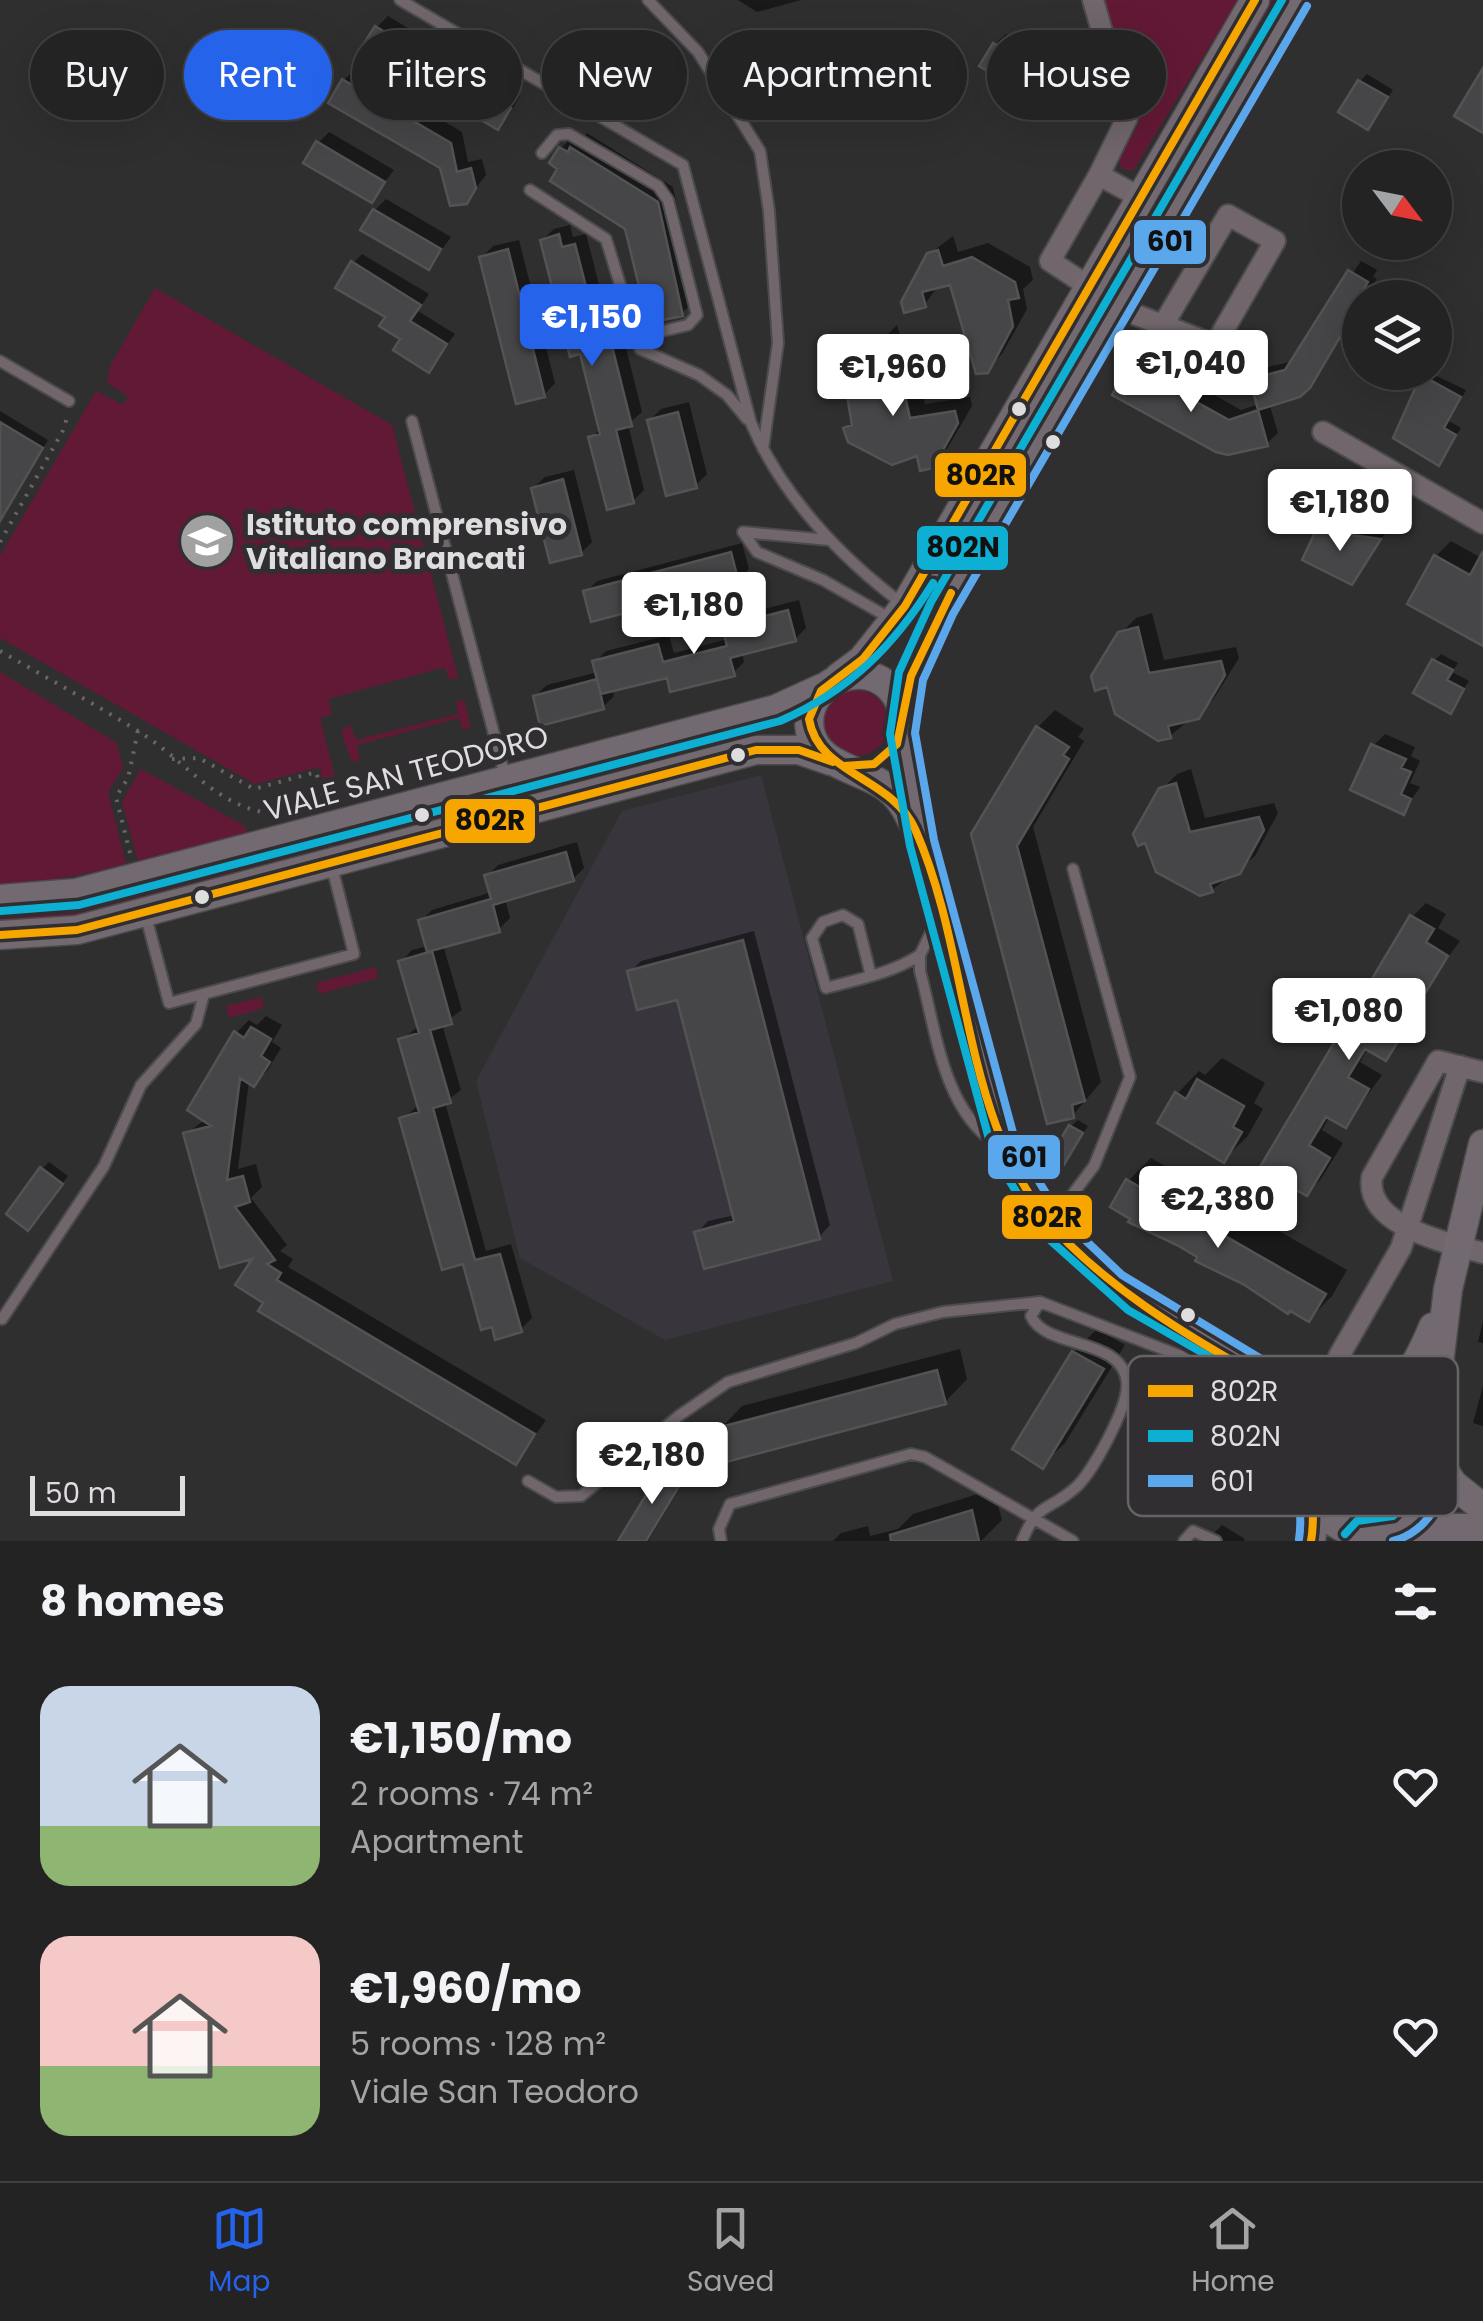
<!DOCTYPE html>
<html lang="en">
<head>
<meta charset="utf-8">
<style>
  body { margin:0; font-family:Poppins,sans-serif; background:#2c2b2c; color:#f1f3f6; height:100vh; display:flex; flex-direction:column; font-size:38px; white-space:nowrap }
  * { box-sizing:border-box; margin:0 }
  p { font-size:32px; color:#a3a4a6 }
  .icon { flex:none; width:55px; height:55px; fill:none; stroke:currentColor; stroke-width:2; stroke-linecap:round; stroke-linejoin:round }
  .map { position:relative; height:1541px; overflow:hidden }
  .panel { display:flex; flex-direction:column; background:#242324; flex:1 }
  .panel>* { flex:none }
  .guide { position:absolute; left:30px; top:30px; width:1425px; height:90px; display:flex; gap:20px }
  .needle { width:65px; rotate:122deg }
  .fabs { position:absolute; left:1342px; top:150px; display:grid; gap:20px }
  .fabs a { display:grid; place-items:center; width:110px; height:110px; border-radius:50%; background:#242324; box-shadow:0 10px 40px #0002,0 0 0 2px #414041; font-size:50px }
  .scale { position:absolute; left:30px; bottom:25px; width:155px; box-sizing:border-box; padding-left:10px; border:5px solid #dfdedf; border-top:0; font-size:28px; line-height:35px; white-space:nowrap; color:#dfdedf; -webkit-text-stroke:8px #302e31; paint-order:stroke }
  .price { position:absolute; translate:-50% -85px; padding:0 22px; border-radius:10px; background:#fff; color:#222; font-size:32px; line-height:65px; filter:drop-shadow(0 2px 5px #0008) }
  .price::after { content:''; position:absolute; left:50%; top:60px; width:30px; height:22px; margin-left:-15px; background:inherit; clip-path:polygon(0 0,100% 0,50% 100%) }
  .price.on { background:#2563eb; color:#fff }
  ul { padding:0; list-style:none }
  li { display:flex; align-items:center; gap:30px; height:250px; padding:0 40px }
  li span { display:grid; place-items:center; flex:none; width:280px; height:200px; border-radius:30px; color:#555 }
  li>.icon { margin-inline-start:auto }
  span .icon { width:120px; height:120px; fill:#fffc; stroke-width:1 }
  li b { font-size:42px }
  h2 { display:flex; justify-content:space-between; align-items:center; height:120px; padding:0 40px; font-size:42px }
  .tag { padding:0 35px; border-radius:45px; background:#242324; box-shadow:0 10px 40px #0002,0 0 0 2px #414041; font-size:35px; line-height:90px }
  .tag.on { background:#2563eb; color:#fff }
  .dock { display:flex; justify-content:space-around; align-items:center; height:140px; border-top:2px solid #414041; background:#242324; font-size:28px; color:#a3a4a6 }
  .dock a { display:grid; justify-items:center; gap:5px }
  .dock .on { color:#2563eb }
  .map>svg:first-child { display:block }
  .built { fill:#39353c }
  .green { fill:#621936 }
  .shadow { fill:#0007 }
  .building { fill:#464547; stroke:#535354; stroke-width:2.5 }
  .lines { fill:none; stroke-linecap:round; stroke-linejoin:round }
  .lane-casing { stroke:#4c4b4c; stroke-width:14 }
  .street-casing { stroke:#4c4b4c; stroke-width:24 }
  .secondary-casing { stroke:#4c4b4c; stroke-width:31 }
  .path { stroke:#6b6569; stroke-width:4; stroke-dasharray:2.5 8; stroke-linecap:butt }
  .lane { stroke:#70666c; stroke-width:10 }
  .street { stroke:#70666c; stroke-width:20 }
  .secondary { stroke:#726a70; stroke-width:28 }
  .bus-1-casing { stroke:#302e31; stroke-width:15 }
  .bus-2-casing { stroke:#302e31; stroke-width:15 }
  .bus-3-casing { stroke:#302e31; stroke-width:15 }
  .bus-1 { stroke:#f7a600; stroke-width:8 }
  .bus-2 { stroke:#0dafd3; stroke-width:8 }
  .bus-3 { stroke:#5aa8eb; stroke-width:8 }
  .bus-dot { fill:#dfdedf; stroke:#302e31; stroke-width:4 }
  .labels { text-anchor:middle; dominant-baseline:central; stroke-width:10; stroke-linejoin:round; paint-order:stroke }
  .poi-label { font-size:30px; font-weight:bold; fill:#dfdedf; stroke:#302e31; text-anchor:start }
  .street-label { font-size:30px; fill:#dfdedf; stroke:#302e31 }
  .key { fill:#302e31; stroke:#656365; stroke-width:2.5 }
  .key-label { font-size:28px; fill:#dfdedf }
  .line-badge { stroke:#302e31; stroke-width:4 }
  .pale-badge-label { font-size:28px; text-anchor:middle; font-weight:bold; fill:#111 }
</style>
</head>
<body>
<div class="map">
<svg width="1483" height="1541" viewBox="0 0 1483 1541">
  <rect width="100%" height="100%" fill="#302f30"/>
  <path class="built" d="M761 775 893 1281 665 1340 520 1258 476 1081 622 811Z"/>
  <path class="green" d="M1102 0H1238L1133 171 1121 168 1119 159 1139 123Z
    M1270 0H1283L940 588 935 587 933 580Z
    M155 288 392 425 458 677 449 680 445 667 328 699 332 714 320 718 335 777 323 781 319 767 255 784 0 638V556L96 391 123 405 128 396 107 383 110 366Z
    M0 672 117 743 123 768 108 792 126 864C90 873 35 886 0 884Z
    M823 723a33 33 0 1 1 66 0a33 33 0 1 1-66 0Z
    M464 700 471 727 463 730 459 718 357 745 360 760 352 762 341 732 350 724 356 740 458 714 456 702Z
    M744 730 746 739 73 919 0 923V911L72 906Z
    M141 769 245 826 247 833 138 861 122 802Z
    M376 967 378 978 319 994 316 983Z
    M261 997 264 1008 229 1018 226 1006Z
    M1321 1472a50 50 0 1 1 100 0a50 50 0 1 1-100 0Z"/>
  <path class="shadow" d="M738 0H801L757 12Z
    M388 16 520 96 508 116 497 127 377 27Z
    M1006 34 1080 77 1074 88 997 42Z
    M355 69 462 132 468 162 482 159 486 175 466 201 442 166 344 80Z
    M1367 74 1393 90 1368 127 1360 81Z
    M329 132 394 170 371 200 318 143Z
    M576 133 583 138 587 133 673 187 697 298 682 313 627 227 561 168V148Z
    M386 199 451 237 429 267 375 210Z
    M570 225 573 237 586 234 613 339 623 336 642 412 628 424 644 490 633 501 591 438 601 428 582 351 542 240 554 229Z
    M953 236 958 252 988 243 1030 267 1033 280 1023 289 1027 309 1002 354 986 370 951 282 939 285 925 304 906 310 929 254Z
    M519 240 555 383 544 395 482 257 493 246Z
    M362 254 429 294 418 311 455 334 429 370 353 263Z
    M1361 261 1377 270 1373 277 1377 279 1365 298H1360V306L1311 383 1270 406 1278 433 1266 444 1132 366 1143 355 1241 410 1259 404 1253 380 1264 368 1294 361Z
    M897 325 912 380 919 378 925 404 970 397 972 406 947 449 931 465 919 453 846 429 854 421 850 396 883 339Z
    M1428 372 1466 390 1449 421 1461 428 1438 463 1423 377Z
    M689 402 707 474 695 486 649 421 661 409Z
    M0 411 48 440 0 521Z
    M574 470 592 542 581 553 533 488 545 477Z
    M1330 520 1389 528 1352 582 1319 531Z
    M1451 541 1483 559V644L1436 556Z
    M742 543 749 569 738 580 586 592 597 581Z
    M799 600 806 628 795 639 742 652 744 662 733 673 668 674 612 689 614 696 603 707 535 696 547 685 598 672 595 662 606 651 669 635 674 653 728 639 725 627 736 616Z
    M1152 613 1164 660 1236 647 1239 658 1213 700 1170 736 1120 634 1136 618Z
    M1441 654 1458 663 1452 672 1469 681 1450 711 1434 661Z
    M1055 710 1084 729 1078 737 1084 741 1033 827 1101 1082 1073 1115 973 835 1038 727Z
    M1385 734 1415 747 1411 756 1420 761 1410 783 1420 787 1403 812 1354 789 1374 745Z
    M1191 769 1205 818 1274 803 1278 813 1255 856 1212 890 1161 790 1177 774Z
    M577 842 584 868 573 879 505 899 510 918 499 929 443 945 462 1010 442 1024 461 1090 445 1102 486 1251 511 1244 532 1318 520 1330 493 1324 402 1119 419 1105 401 1040 419 1026 401 962 412 950 428 946 421 921 432 910 492 892 487 876 498 865Z
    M1426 903 1446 914 1438 928 1460 941 1425 989 1408 979 1398 997 1420 1010 1385 1058 1368 1048 1360 1062 1382 1075 1346 1125 1330 1116 1322 1130 1343 1143 1321 1179 1307 1193 1290 1184 1279 1196 1412 917Z
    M754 931 830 1225 819 1237 697 1233 708 1221 735 1215 679 997 630 972 641 961Z
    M266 1016 282 1025 272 1042 281 1048 267 1071 254 1084 249 1081 238 1169 256 1164 262 1187 251 1198 287 1245 280 1251 293 1259 288 1267 546 1420 516 1462 266 1302 258 1255 186 1134 206 1119 236 1033 249 1020 257 1025Z
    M1222 1058 1265 1083 1254 1103 1263 1109 1247 1137 1224 1159 1177 1094 1199 1071 1205 1075Z
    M1078 1120 1088 1126 1062 1165 1071 1126Z
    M1151 1158 1347 1270 1332 1296 1309 1319 1157 1231 1153 1234 1114 1207 1128 1181Z
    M49 1162 68 1176 35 1221 42 1169Z
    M1483 1321V1343L1478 1342Z
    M1097 1329 1125 1345 1065 1443 1042 1465 1015 1449 1074 1352Z
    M960 1349 967 1379 945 1402 720 1429 742 1406Z
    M1483 1386V1426L1473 1423Z
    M676 1458 692 1468 648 1541H621Z
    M994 1489 1002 1520 981 1541H833L841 1533 868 1526 870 1536 898 1529 913 1514Z
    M1222 1525 1245 1539 1244 1541H1206Z"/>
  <path class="building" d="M375 26 511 108 498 130 361 48Z
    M993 43 1071 89 1057 112 979 66Z
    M1483 68V133L1454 116Z
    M342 79 451 143 457 172 471 168 476 188 467 204 450 206 440 168 328 103Z
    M1358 80 1388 97 1368 130 1338 112Z
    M316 141 385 182 372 203 303 163Z
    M559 147 568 152 570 147 658 202 683 316 648 323 625 229 550 181 557 169 549 163Z
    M373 209 441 249 429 270 360 230Z
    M559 234 562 247 575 244 602 349 612 346 632 426 616 430 634 503 607 510 588 437 600 434 580 354 570 357 540 240Z
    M508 249 545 397 516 404 479 257Z
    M938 250 943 266 972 257 1015 282 1019 298 1008 300 1013 326 988 373 976 374 950 285 922 292 926 307 904 313 901 302 927 253Z
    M351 261 421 305 410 321 447 344 429 373 393 350 400 339 379 326 385 317 335 288Z
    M1348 270 1368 282 1364 289 1367 291 1310 388 1300 397 1258 410 1250 379 1285 370Z
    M881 337 897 394 904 391 910 418 955 411 958 423 933 468 920 471 917 456 892 465 848 442 843 428 852 425 847 395Z
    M1130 365 1229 420 1258 410 1268 446 1228 455 1216 452 1112 395Z
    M1421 375 1461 397 1444 428 1456 435 1439 466 1393 438Z
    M678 412 697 488 666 496 647 420Z
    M0 422 43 448 0 521Z
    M563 479 582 555 550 563 531 488Z
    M1316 530 1381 539 1352 585 1302 560Z
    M1483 551V646L1407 604 1434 555 1470 575Z
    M731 552 739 583 591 622 583 591Z
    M788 610 796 641 730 658 735 676 670 692 667 678 601 694 592 661 658 644 663 662 727 646 722 627Z
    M1138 627 1149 673 1221 661 1225 675 1199 719 1168 726 1171 738 1158 741 1115 714 1107 687 1095 691 1091 676 1118 632Z
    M1432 659 1453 670 1447 680 1464 689 1451 714 1413 693Z
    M597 679 604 709 540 726 533 696Z
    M1036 726 1069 747 1063 755 1069 759 1017 846 1085 1101 1072 1105 1074 1118 1047 1124 971 834Z
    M1371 744 1406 759 1401 768 1411 772 1401 794 1411 799 1404 815 1350 790Z
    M1176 783 1190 832 1259 817 1264 830 1240 874 1210 884 1213 892 1200 896 1156 872 1145 843 1138 846 1133 834 1159 788Z
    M566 852 574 881 493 905 500 932 427 952 418 920 491 899 484 875Z
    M1410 915 1434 929 1426 942 1448 956 1426 992 1405 979 1385 1011 1408 1025 1386 1061 1365 1049 1348 1077 1369 1089 1346 1128 1326 1117 1309 1145 1330 1158 1307 1196 1287 1185 1279 1199 1251 1182Z
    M743 940 820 1239 704 1269 694 1232 734 1221 677 1000 637 1010 627 971Z
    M432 951 452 1024 430 1030 451 1103 433 1108 475 1260 500 1254 522 1332 495 1340 492 1327 481 1330 463 1264 442 1270 399 1118 419 1112 398 1039 419 1033 398 961Z
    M251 1027 271 1039 261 1056 270 1062 254 1087 240 1078 227 1180 243 1176 250 1202 235 1207 275 1260 267 1264 281 1273 277 1280 535 1434 516 1465 258 1311 263 1303 235 1285 252 1259 220 1268 183 1133 211 1126 187 1110 234 1031 244 1038Z
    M1197 1079 1244 1106 1233 1127 1242 1132 1224 1163 1157 1123 1175 1092 1186 1099Z
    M1069 1125 1083 1133 1062 1168 1048 1160Z
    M40 1167 63 1184 28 1231 6 1214Z
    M1126 1179 1326 1294 1309 1322 1290 1311 1288 1314 1243 1284 1195 1261 1197 1257 1177 1245 1128 1222 1130 1219 1110 1207Z
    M1072 1351 1104 1369 1043 1469 1012 1449Z
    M937 1370 946 1404 726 1462 717 1428Z
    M663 1467 683 1480 646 1541H618Z
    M972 1510 979 1541H891L890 1535Z"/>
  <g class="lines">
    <g class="lane-casing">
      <path id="lane" d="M400 0 683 165 751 423C782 496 841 558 904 605
        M648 0 698 52 760 151 769 211 778 343 763 449
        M542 153 557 135 569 134 658 186 668 200 697 315 688 325 634 338
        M530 190 606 239 640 349 699 375 727 395 747 419
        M0 361 69 401
        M412 421 506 780
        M829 540 743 532 757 552 823 580 893 620
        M145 913 169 1003 354 954 331 863
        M935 924 920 955V971C936 1029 942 1107 995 1143
        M871 976 858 924 843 915 823 922 812 938 826 988C859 979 892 973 920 955
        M1051 1223 1094 1166 1130 1077 1073 869
        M2 1319 104 1166 141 1085 196 1024 204 994
        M1251 1401 1287 1440 1310 1486
        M528 1481 556 1497 581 1496 680 1415 728 1382 856 1343 895 1324 943 1312 1040 1302 1181 1356 1318 1437
        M721 1541 719 1529 730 1504 911 1454 925 1457 1073 1541
        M1022 1541C1039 1500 1047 1513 1075 1488 1092 1474 1128 1407 1127 1384 1124 1336 1046 1350 1031 1316L1040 1302
        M1184 1541 1193 1531 1216 1541"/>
    </g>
    <g class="street-casing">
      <path id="street" d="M1093 0 1127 118 1099 175 1139 197
        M1088 286 1050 261 1099 175
        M1118 308 1215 345 1275 241 1228 215 1163 325
        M1323 432 1483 523
        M1483 1072 1438 1061 1372 1177C1364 1226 1448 1243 1483 1253
        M1339 1356 1401 1248 1460 1066"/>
    </g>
    <g class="secondary-casing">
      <path id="secondary" d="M839 677 862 660 905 606 1255 0
        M903 714 921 651 942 608 1296 0
        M922 843C915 828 908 809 897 797 873 768 819 772 810 731 801 683 866 653 895 694 905 708 901 721 903 737 906 773 915 813 923 849 939 912 956 976 973 1039 984 1083 992 1129 1013 1169 1036 1216 1077 1255 1118 1287 1171 1329 1235 1357 1292 1392L1314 1403 1356 1410
        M0 899 76 893 776 709 822 688
        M0 935 77 930 756 750H799L831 761
        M1367 1408C1404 1391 1418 1363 1433 1327
        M1308 1471a63 63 0 1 1 126 0a63 63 0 1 1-126 0Z
        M1429 1447 1448 1289 1483 1144
        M1431 1451 1453 1484 1483 1508
        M1397 1528H1483
        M1311 1541 1316 1502"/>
    </g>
    <path class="path" d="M0 542 65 427 67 414
      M0 651C47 678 95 704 141 733 186 761 219 811 278 814
      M172 759 199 758 254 789 316 772 323 794 378 780
      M303 807 323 794
      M130 853 116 797 128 778 138 731"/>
    <use href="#lane" class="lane"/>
    <use href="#street" class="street"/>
    <use href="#secondary" class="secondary"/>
    <g class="bus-1-casing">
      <path id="bus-1" d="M1255 0 905 606 863 659 821 691 809 719C818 775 891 776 915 829 975 964 958 1134 1069 1244 1116 1290 1172 1326 1229 1359 1264 1379 1305 1391 1329 1424 1299 1458 1319 1500 1311 1541
        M844 766 874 764 897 744 911 676 951 593
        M0 935 77 930 756 750H799L833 762"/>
    </g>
    <g class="bus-2-casing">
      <path id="bus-2" d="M1282 0 931 602 899 672 890 734 910 846 993 1154 1041 1232 1128 1310 1309 1414 1380 1421 1403 1432 1419 1456 1417 1491 1393 1516 1357 1521 1345 1534
        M1 911 79 905 780 721C849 691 894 646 933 583"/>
    </g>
    <g class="bus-3-casing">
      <path id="bus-3" d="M1307 6 953 614 923 680 915 733 934 840 1016 1144 1060 1216 1122 1275 1298 1381 1318 1391 1358 1398
        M1299 1539C1305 1504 1290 1470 1302 1441 1341 1347 1483 1414 1434 1509 1426 1524 1410 1537 1393 1541"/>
    </g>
    <use href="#bus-1" class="bus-1"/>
    <use href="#bus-2" class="bus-2"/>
    <use href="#bus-3" class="bus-3"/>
  </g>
  <defs>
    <g id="school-disc" transform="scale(2.875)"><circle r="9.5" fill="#a2a1a2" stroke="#302e31"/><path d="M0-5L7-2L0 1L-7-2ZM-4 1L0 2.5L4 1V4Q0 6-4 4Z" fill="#fff"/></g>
  </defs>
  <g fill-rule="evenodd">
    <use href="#school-disc" x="207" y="541"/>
  </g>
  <g class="bus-dot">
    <circle cx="1019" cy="409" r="9"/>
    <circle cx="1053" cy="442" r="9"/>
    <circle cx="738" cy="755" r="9"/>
    <circle cx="422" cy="815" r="9"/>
    <circle cx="202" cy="897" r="9"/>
    <circle cx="1188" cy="1315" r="9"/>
  </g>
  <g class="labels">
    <g class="poi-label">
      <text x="246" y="524">Istituto comprensivo<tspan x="246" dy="34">Vitaliano Brancati</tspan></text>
    </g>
    <g class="street-label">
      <text transform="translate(406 773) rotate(-15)">VIALE SAN TEODORO</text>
    </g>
  </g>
  <rect x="1128" y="1356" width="330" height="160" rx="15" class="key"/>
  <rect x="1148" y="1385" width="45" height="12" fill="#f7a600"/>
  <rect x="1148" y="1430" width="45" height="12" fill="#0dafd3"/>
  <rect x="1148" y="1475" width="45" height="12" fill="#5aa8eb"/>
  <g class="key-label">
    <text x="1210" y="1401">802R</text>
    <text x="1210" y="1446">802N</text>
    <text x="1210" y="1491">601</text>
  </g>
  <g class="line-badge">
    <rect x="1132" y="218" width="76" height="48" rx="10" fill="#5aa8eb"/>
    <rect x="933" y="451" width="95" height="48" rx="10" fill="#f7a600"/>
    <rect x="915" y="524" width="95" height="48" rx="10" fill="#0dafd3"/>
    <rect x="443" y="797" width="94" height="48" rx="10" fill="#f7a600"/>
    <rect x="986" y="1133" width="76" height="48" rx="10" fill="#5aa8eb"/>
    <rect x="1000" y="1193" width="94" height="48" rx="10" fill="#f7a600"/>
  </g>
  <g class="pale-badge-label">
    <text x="1170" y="251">601</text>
    <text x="981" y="485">802R</text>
    <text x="963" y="557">802N</text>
    <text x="490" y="830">802R</text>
    <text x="1024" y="1167">601</text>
    <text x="1047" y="1227">802R</text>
  </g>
</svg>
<div class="fabs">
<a><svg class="needle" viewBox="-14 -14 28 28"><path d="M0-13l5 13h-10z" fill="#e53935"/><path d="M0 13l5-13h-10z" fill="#a3a4a6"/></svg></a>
<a><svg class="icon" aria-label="layers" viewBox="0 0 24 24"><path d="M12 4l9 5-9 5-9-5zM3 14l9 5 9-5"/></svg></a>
</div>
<div class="scale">50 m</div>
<b class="price on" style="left:592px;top:369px">€1,150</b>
<b class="price" style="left:1191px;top:415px">€1,040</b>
<b class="price" style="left:893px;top:419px">€1,960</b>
<b class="price" style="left:1340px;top:554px">€1,180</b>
<b class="price" style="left:694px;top:657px">€1,180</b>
<b class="price" style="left:1349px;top:1063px">€1,080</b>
<b class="price" style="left:1218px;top:1251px">€2,380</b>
<b class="price" style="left:652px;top:1507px">€2,180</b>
<div class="guide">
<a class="tag">Buy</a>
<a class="tag on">Rent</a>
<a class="tag">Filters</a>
<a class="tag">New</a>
<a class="tag">Apartment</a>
<a class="tag">House</a>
</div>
</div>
<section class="panel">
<h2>8 homes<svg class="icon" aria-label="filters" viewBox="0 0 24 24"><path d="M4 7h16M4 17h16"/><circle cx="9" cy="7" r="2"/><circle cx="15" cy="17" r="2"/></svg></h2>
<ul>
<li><span style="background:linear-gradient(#c9d6e8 70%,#8fb573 0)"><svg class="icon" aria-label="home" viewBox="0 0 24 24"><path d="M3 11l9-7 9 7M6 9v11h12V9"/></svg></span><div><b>€1,150/mo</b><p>2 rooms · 74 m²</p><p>Apartment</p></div><svg class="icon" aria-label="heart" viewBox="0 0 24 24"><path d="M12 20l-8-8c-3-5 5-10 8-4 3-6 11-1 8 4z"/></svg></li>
<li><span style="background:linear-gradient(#f6c9c9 65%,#8fb573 0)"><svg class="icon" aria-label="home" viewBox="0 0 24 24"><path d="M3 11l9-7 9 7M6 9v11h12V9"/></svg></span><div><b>€1,960/mo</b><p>5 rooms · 128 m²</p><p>Viale San Teodoro</p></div><svg class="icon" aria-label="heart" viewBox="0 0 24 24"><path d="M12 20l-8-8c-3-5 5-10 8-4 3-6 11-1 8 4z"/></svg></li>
</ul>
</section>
<nav class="dock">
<a class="on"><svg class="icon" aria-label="map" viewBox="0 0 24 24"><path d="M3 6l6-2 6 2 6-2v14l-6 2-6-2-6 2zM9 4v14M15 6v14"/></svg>Map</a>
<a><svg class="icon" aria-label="saved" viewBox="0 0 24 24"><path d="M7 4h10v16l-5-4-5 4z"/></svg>Saved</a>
<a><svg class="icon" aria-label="home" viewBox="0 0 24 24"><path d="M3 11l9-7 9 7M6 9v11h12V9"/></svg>Home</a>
</nav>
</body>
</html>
